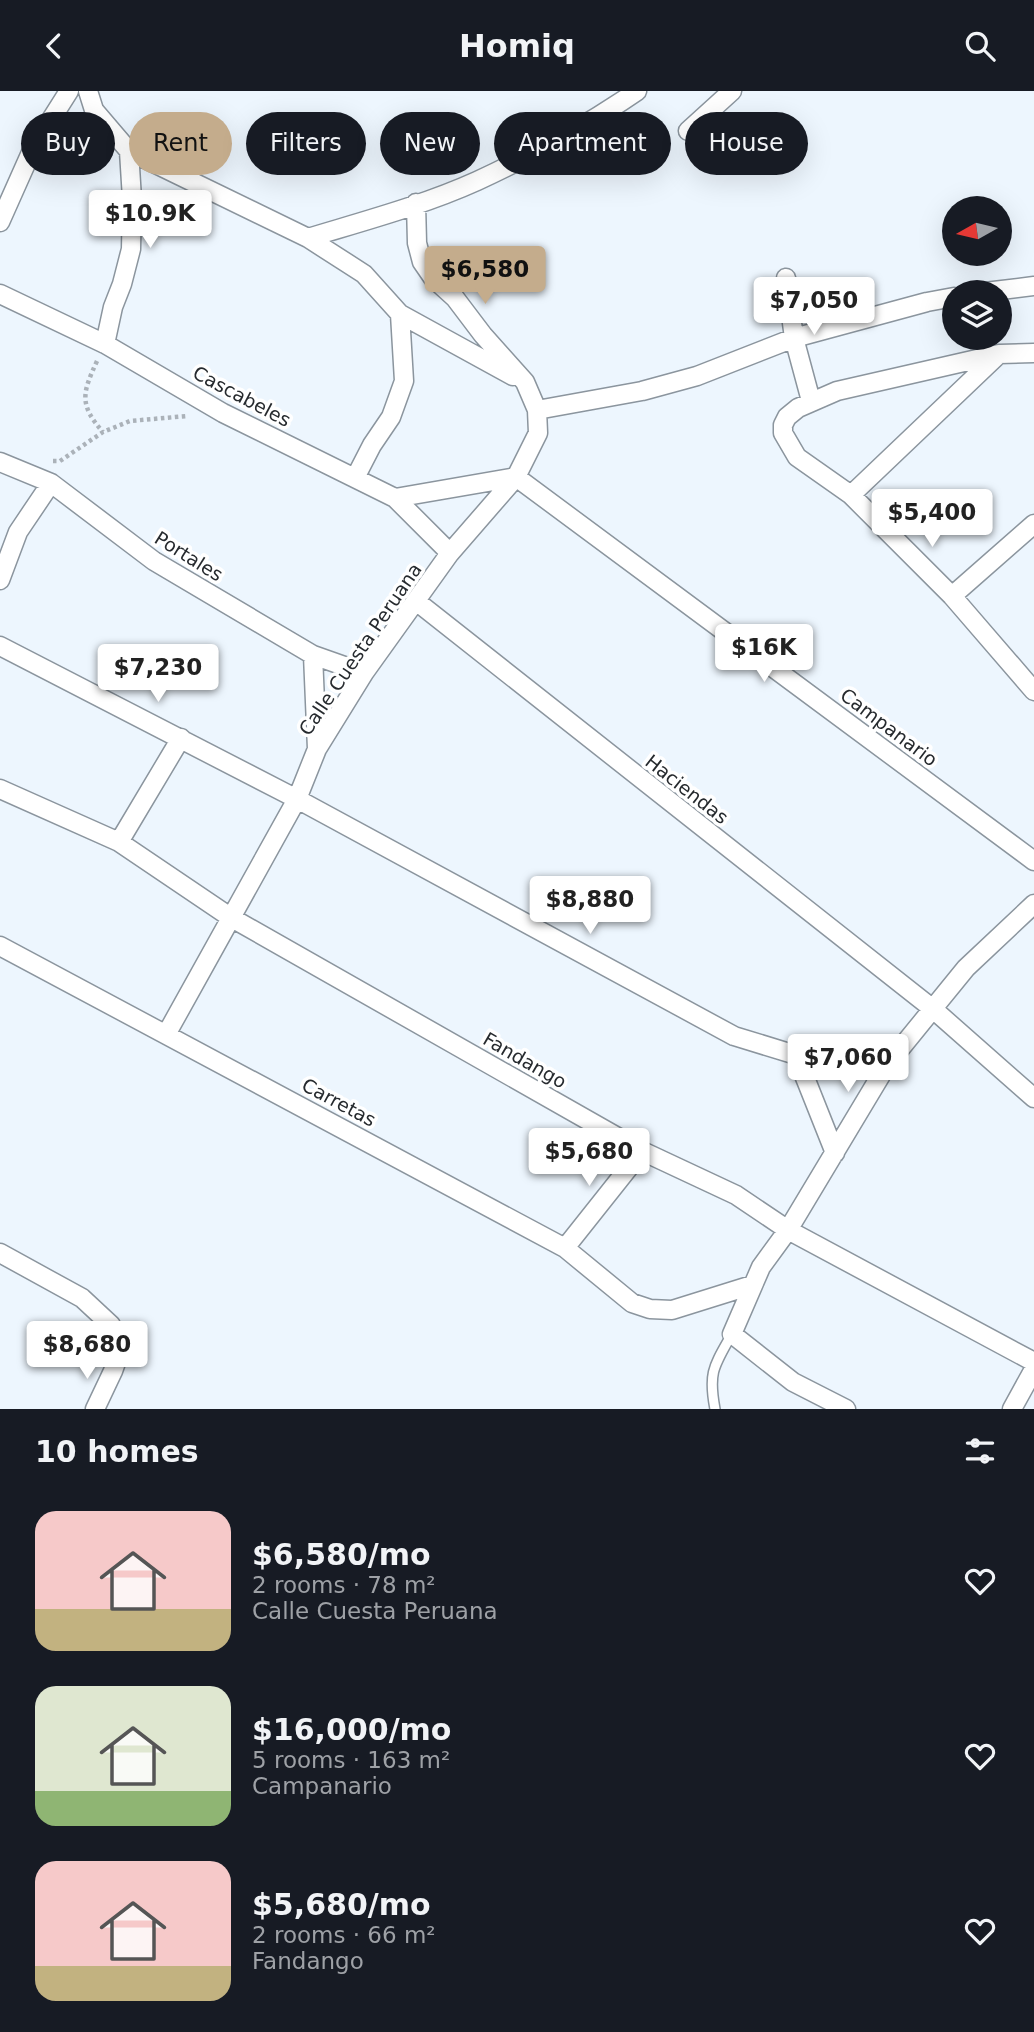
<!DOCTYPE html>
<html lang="en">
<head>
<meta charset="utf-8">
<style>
  body { margin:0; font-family:"DejaVu Sans",sans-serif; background:#20242c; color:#f1f3f6; height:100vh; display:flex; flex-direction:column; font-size:26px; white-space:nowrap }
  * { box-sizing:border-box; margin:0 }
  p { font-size:23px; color:#9ea1a6 }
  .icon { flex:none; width:38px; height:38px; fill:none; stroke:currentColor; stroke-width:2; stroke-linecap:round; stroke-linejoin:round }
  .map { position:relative; height:1318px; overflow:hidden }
  .side { display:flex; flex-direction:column; background:#171b24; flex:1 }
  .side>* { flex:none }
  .top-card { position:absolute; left:21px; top:21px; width:992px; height:63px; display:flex; gap:14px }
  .needle { width:46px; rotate:262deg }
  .tools { position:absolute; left:942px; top:105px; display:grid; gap:14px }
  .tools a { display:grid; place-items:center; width:70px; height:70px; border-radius:50%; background:#171b24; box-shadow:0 7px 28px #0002; font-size:35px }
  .price { position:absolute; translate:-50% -60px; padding:0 16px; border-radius:7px; background:#fff; color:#222; font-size:23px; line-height:46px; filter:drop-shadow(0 2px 4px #0008) }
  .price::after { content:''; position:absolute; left:50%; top:42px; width:21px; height:16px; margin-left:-10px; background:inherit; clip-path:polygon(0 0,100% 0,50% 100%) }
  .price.selected { background:#c4ac8c; color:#111 }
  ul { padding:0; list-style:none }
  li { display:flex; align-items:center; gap:21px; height:175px; padding:0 35px }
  li span { display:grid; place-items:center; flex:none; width:196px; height:140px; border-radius:21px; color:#555 }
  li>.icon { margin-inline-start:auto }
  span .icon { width:84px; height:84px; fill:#fffc; stroke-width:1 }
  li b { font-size:30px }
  h2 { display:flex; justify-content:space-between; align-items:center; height:84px; padding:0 35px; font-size:30px }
  .pill { padding:0 24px; border-radius:32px; background:#171b24; box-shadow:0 7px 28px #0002; font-size:24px; line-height:63px }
  .pill.selected { background:#c4ac8c; color:#111 }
  header { display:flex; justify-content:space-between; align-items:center; height:91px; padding:0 35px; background:#171b24; font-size:32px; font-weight:700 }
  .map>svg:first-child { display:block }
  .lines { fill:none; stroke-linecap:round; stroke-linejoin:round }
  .service-casing { stroke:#8b959e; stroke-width:12 }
  .minor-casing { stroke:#8b959e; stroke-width:21 }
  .path { stroke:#abb2b9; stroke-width:4.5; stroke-dasharray:3.5 3.5; stroke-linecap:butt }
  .service { stroke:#fff; stroke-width:9 }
  .minor { stroke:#fff; stroke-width:18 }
  .labels { text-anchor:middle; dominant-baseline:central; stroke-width:7; stroke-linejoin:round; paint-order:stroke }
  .street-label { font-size:19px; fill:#262a2e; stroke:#fff }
</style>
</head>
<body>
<header><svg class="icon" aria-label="back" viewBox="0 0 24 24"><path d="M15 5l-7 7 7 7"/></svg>Homiq<svg class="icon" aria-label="search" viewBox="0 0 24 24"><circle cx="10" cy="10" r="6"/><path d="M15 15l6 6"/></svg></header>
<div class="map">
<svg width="1034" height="1318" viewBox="0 0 1034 1318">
  <rect width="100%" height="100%" fill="#edf6fe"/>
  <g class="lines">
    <g class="service-casing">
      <path id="service" d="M715 1318C708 1281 714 1275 732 1243"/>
    </g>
    <g class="minor-casing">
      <path id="minor" d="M88 0 94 19 129 60 308 147 364 183 400 223 404 290 391 326 372 354 355 387
        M688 40 732 0
        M0 131 33 57 69 0
        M308 147C364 130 424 114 477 90 533 64 586 35 637 0
        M786 187 794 247 811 310
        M985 201 1034 195
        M0 203 105 253 223 322 395 407 450 462
        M400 223 513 285
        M105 253 113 216 122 193 131 158 132 108 129 60
        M1034 262 999 263 837 300 798 317 787 326 783 334V342L797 366 851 404 952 505 1034 600
        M537 319 642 300 697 285 794 247 927 211 954 206
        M0 371 51 392 154 470 313 564 364 582
        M851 404 998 264
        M395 407 516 386 1034 770
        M0 489 18 441 51 392
        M952 505 1034 433
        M416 510 933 918 1034 1007
        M0 555 297 708 734 945 796 964 887 974
        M313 564 317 658
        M0 698 119 751 230 826 642 1060 736 1104 788 1139 1034 1271
        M119 751 181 647
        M0 855 565 1157 632 1212 650 1218 672 1219 752 1194
        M167 942 297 708 317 658 364 582 450 462 516 386 538 342 537 319 525 291 483 244 455 207 433 187 422 171 417 152 416 112
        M796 964 835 1062
        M565 1157 642 1060
        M0 1162 82 1207 111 1234 119 1263 113 1280 95 1318
        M846 1318 793 1291 732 1243 761 1176 788 1139 887 974 966 877 1034 813
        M1012 1318 1034 1278"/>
    </g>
    <path class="path" d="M97 270C83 301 78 313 103 341
      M53 370H60L103 341 130 330 187 325"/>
    <use href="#service" class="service"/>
    <use href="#minor" class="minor"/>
  </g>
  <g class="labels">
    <g class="street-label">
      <text transform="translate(242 305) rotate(28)">Cascabeles</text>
      <text transform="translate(189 465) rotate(32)">Portales</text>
      <text transform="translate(360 558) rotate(-56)">Calle Cuesta Peruana</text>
      <text transform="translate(889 636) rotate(37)">Campanario</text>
      <text transform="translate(687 698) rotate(38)">Haciendas</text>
      <text transform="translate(525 969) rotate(30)">Fandango</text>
      <text transform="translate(339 1011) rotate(28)">Carretas</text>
    </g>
  </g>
</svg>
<div class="tools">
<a><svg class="needle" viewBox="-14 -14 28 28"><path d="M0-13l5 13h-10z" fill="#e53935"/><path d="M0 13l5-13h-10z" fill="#9ea1a6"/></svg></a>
<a><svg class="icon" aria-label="layers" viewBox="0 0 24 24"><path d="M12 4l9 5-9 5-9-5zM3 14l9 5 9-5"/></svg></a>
</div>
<b class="price" style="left:150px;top:159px">$10.9K</b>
<b class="price selected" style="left:485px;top:215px">$6,580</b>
<b class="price" style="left:814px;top:246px">$7,050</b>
<b class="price" style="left:932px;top:458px">$5,400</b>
<b class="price" style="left:764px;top:593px">$16K</b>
<b class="price" style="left:158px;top:613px">$7,230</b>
<b class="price" style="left:590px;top:845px">$8,880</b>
<b class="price" style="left:848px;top:1003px">$7,060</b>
<b class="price" style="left:589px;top:1097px">$5,680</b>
<b class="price" style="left:87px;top:1290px">$8,680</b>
<div class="top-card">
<a class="pill">Buy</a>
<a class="pill selected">Rent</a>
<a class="pill">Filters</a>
<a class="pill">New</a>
<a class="pill">Apartment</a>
<a class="pill">House</a>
</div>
</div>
<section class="side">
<h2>10 homes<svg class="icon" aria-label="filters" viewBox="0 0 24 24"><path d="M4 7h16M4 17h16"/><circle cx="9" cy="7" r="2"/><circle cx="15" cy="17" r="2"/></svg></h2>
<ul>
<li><span style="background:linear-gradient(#f6c9c9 70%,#c2b280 0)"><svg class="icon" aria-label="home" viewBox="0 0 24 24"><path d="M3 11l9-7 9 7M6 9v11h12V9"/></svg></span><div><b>$6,580/mo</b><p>2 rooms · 78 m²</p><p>Calle Cuesta Peruana</p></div><svg class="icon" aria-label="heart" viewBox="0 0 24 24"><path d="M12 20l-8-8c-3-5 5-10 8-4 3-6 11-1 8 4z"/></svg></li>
<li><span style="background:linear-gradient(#dfe7d0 75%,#8fb573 0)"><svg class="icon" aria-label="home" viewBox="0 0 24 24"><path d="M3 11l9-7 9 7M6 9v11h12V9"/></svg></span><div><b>$16,000/mo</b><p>5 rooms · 163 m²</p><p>Campanario</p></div><svg class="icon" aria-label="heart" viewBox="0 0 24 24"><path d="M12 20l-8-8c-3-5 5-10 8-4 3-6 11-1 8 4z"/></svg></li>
<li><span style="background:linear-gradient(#f6c9c9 75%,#c2b280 0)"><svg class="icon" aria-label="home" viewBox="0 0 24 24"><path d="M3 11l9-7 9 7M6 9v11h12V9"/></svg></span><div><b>$5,680/mo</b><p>2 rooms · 66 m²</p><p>Fandango</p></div><svg class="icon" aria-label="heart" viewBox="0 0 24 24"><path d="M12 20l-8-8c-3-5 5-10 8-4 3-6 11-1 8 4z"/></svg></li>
</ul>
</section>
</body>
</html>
